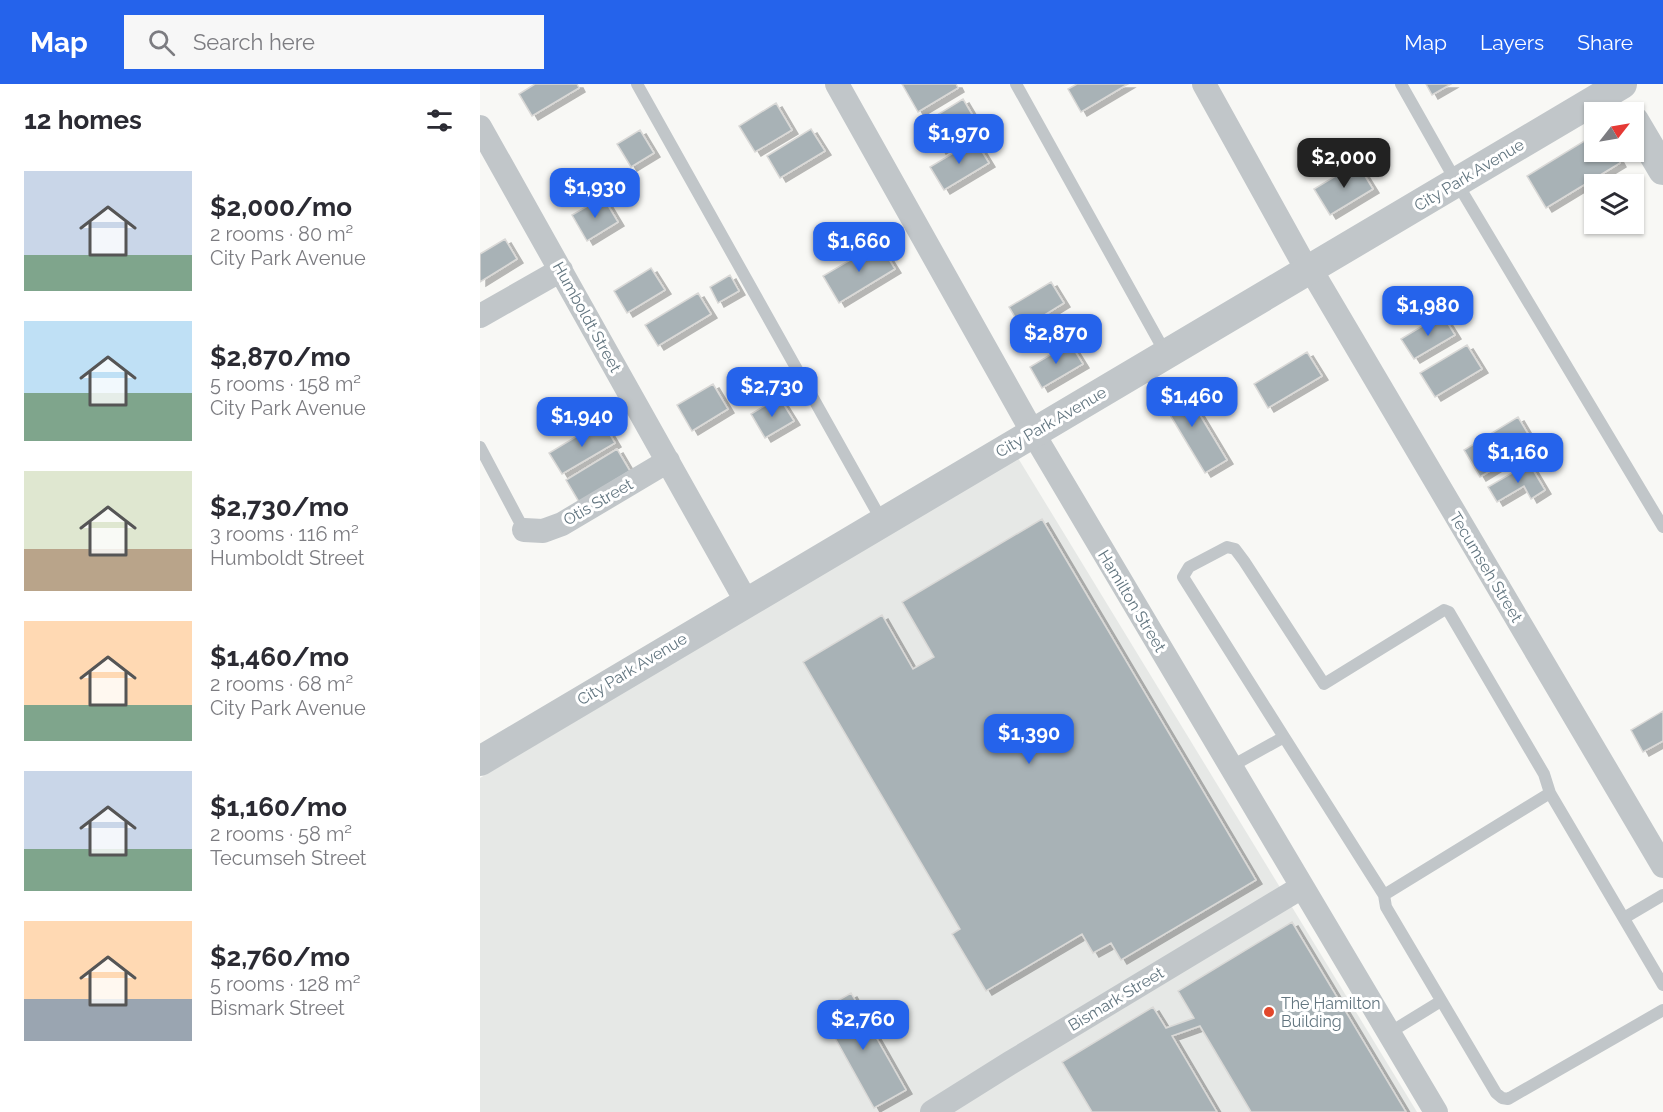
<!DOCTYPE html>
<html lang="en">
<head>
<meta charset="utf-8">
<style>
  body { margin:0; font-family:Raleway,sans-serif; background:#f7f7f7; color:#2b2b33; height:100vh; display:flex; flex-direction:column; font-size:22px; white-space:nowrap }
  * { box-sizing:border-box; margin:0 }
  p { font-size:20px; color:#7c7c81 }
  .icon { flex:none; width:33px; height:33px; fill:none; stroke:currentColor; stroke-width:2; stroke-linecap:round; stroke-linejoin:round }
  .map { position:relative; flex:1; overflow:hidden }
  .panel { display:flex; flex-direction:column; background:#fff; width:480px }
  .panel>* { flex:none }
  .needle { width:39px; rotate:59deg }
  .buttons { position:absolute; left:1104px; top:18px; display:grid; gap:12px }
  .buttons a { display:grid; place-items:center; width:60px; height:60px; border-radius:0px; background:#fff; box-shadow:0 2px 4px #0004; font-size:30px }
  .price { position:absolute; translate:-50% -51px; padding:0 14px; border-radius:12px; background:#2563eb; color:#fff; font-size:20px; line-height:39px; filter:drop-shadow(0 2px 3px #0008) }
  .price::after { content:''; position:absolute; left:50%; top:36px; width:18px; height:14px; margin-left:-9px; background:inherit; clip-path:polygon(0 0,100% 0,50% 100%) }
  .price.current { background:#222; color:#fff }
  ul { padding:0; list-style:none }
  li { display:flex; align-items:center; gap:18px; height:150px; padding:0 24px }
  li span { display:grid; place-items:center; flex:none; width:168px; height:120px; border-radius:0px; color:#555 }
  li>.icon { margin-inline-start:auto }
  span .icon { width:72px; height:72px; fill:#fffc; stroke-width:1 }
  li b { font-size:26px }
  h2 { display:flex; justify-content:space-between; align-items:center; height:72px; padding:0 24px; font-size:26px }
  header { display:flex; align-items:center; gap:36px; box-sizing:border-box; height:84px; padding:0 30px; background:#2563eb; color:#fff }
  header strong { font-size:28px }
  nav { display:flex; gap:33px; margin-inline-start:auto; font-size:21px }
  .search { width:420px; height:54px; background:#f7f7f7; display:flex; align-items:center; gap:15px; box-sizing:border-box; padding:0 21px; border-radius:0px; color:#7c7c81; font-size:22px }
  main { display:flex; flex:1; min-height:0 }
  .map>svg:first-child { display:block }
  .built { fill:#e6e8e6 }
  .building { fill:#a8b2b6; stroke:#dad9d7; stroke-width:1.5; filter:url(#shadow) }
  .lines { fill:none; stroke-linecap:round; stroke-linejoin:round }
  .service { stroke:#c1c6c9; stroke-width:12 }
  .minor { stroke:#c1c6c9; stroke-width:24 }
  .tertiary { stroke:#c1c6c9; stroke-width:30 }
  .poi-dot { fill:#e2472b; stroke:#fff; stroke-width:2 }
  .labels { text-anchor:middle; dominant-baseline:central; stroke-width:6; stroke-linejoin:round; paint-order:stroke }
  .street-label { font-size:16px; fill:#637680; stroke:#fff }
  .poi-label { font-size:16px; fill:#637680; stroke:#fff; text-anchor:start }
</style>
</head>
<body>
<header>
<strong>Map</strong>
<div class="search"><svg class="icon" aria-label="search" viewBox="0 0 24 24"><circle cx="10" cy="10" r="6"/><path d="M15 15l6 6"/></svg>Search here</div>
<nav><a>Map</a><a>Layers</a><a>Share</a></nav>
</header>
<main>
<section class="panel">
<h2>12 homes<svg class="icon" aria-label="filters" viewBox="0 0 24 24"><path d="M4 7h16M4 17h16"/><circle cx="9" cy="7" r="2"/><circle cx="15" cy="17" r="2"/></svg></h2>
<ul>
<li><span style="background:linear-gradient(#c9d6e8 70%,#7fa58c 0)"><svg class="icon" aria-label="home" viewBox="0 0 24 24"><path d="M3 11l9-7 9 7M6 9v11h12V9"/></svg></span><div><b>$2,000/mo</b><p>2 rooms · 80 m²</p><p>City Park Avenue</p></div></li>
<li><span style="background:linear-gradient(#bfe0f5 60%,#7fa58c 0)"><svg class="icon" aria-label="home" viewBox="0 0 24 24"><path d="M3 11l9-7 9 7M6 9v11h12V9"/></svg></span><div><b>$2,870/mo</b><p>5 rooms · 158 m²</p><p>City Park Avenue</p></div></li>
<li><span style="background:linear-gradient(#dfe7d0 65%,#b9a48a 0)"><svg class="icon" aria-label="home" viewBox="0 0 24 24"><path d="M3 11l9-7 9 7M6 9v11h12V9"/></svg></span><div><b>$2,730/mo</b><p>3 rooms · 116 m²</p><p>Humboldt Street</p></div></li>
<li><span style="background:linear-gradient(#ffd9b3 70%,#7fa58c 0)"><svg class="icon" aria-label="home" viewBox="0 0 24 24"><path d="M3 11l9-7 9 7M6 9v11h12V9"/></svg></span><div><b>$1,460/mo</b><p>2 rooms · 68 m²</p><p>City Park Avenue</p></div></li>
<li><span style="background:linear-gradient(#c9d6e8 65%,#7fa58c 0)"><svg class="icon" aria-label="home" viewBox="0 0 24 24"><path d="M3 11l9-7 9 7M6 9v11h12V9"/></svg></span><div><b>$1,160/mo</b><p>2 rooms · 58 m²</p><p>Tecumseh Street</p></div></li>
<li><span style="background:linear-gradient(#ffd9b3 65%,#9aa5b1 0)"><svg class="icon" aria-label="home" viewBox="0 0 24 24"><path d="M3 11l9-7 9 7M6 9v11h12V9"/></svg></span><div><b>$2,760/mo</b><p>5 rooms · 128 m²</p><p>Bismark Street</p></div></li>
</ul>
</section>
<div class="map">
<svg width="1183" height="1028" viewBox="0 0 1183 1028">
  <defs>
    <filter id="shadow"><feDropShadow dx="6" dy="4" stdDeviation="0" flood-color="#0004"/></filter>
  </defs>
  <rect width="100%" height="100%" fill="#f8f8f5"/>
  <path class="built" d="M538 374 937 1028H0V694Z"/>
  <path class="building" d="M55 0H97L99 4 52 32 39 10Z
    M422 0H476L478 4 438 28Z
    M597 0H648L601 28 588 5Z
    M946 0H971L952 11Z
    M483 15 499 42 460 66 444 39Z
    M296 19 312 46 275 68 259 42Z
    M331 45 345 67 300 94 287 72Z
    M160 46 174 69 151 83 137 60Z
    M1114 51V68H1134L1140 79 1066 124 1047 92Z
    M495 56 509 79 464 106 450 83Z
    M877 79 893 105 850 131 834 105Z
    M123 113 138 138 107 157 92 131Z
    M25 155 37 175 0 198V170Z
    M399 159 415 185 359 219 343 192Z
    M171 184 185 206 147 229 134 207Z
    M250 191 259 207 238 219 230 203Z
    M571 198 584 219 542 245 529 223Z
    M218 209 231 230 178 262 165 241Z
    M962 230 975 251 934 275 921 255Z
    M590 259 603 280 562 304 550 283Z
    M987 261 1002 285 955 313 940 289Z
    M827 268 842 292 788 324 774 300Z
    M700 298 747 376 725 389 678 311Z
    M233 300 248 325 212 347 197 321Z
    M299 313 314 337 285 354 271 330Z
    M1038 333 1054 360 1000 393 984 366Z
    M122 337 135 359 82 390 69 369Z
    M137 365 150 387 99 418 86 396Z
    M1049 379 1065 406 1051 415 1044 402 1017 418 1008 403Z
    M562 435 776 796 641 876 631 859 613 869 602 850 506 907 472 850 480 845 323 578 402 531 433 585 454 573 422 518Z
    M1183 627V657L1163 668 1151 646Z
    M812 838 926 1028H771L720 942 692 952 737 1028H612L582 978 673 923 686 944 714 934 698 907Z
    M371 909 426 1006 394 1024 340 927Z"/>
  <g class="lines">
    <path class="service" d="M157 0 402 437
      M536 0 686 270
      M921 0 977 99 1183 443
      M0 363 44 446
      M804 653 904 811
      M750 683 804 653 703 493 709 483 747 463 755 465 764 477 844 600 964 526 969 528 1064 690 1070 709
      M1144 834 1183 811
      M1183 901 1070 709 904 811 906 823 1016 1009 1022 1014 1028 1015 1183 926
      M909 949 961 917"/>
    <path class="minor" d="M357 0 553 349 956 1028
      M724 0 827 186
      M0 43 266 517
      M830 184 1183 782
      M0 232 81 186
      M44 446 63 447 82 440 188 377
      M452 1028 530 979 822 803"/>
    <path class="tertiary" d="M1154 37 1183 86
      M0 677 1142 0"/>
  </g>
  <circle class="poi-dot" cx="789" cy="928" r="6"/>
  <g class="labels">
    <g class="street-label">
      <text transform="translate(989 91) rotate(-31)">City Park Avenue</text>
      <text transform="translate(107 233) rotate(61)">Humboldt Street</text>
      <text transform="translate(571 338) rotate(-30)">City Park Avenue</text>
      <text transform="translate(118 418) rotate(-30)">Otis Street</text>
      <text transform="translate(1006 483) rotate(59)">Tecumseh Street</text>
      <text transform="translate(652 517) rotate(59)">Hamilton Street</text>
      <text transform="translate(152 585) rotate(-31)">City Park Avenue</text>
      <text transform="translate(636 915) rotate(-31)">Bismark Street</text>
    </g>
    <g class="poi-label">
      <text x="801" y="919">The Hamilton<tspan x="801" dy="18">Building</tspan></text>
    </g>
  </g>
</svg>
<div class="buttons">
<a><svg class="needle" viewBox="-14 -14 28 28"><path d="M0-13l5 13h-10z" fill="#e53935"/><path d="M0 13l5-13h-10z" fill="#7c7c81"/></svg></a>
<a><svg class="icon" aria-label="layers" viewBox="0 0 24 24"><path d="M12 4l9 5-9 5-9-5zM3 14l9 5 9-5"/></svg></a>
</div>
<b class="price" style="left:479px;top:81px">$1,970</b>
<b class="price current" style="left:864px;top:105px">$2,000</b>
<b class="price" style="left:115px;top:135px">$1,930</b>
<b class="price" style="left:379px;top:189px">$1,660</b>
<b class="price" style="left:948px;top:253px">$1,980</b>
<b class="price" style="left:576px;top:281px">$2,870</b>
<b class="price" style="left:292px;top:334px">$2,730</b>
<b class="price" style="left:712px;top:344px">$1,460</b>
<b class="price" style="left:102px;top:364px">$1,940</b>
<b class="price" style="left:1038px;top:400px">$1,160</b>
<b class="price" style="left:549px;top:681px">$1,390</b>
<b class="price" style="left:383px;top:967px">$2,760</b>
</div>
</main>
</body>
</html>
